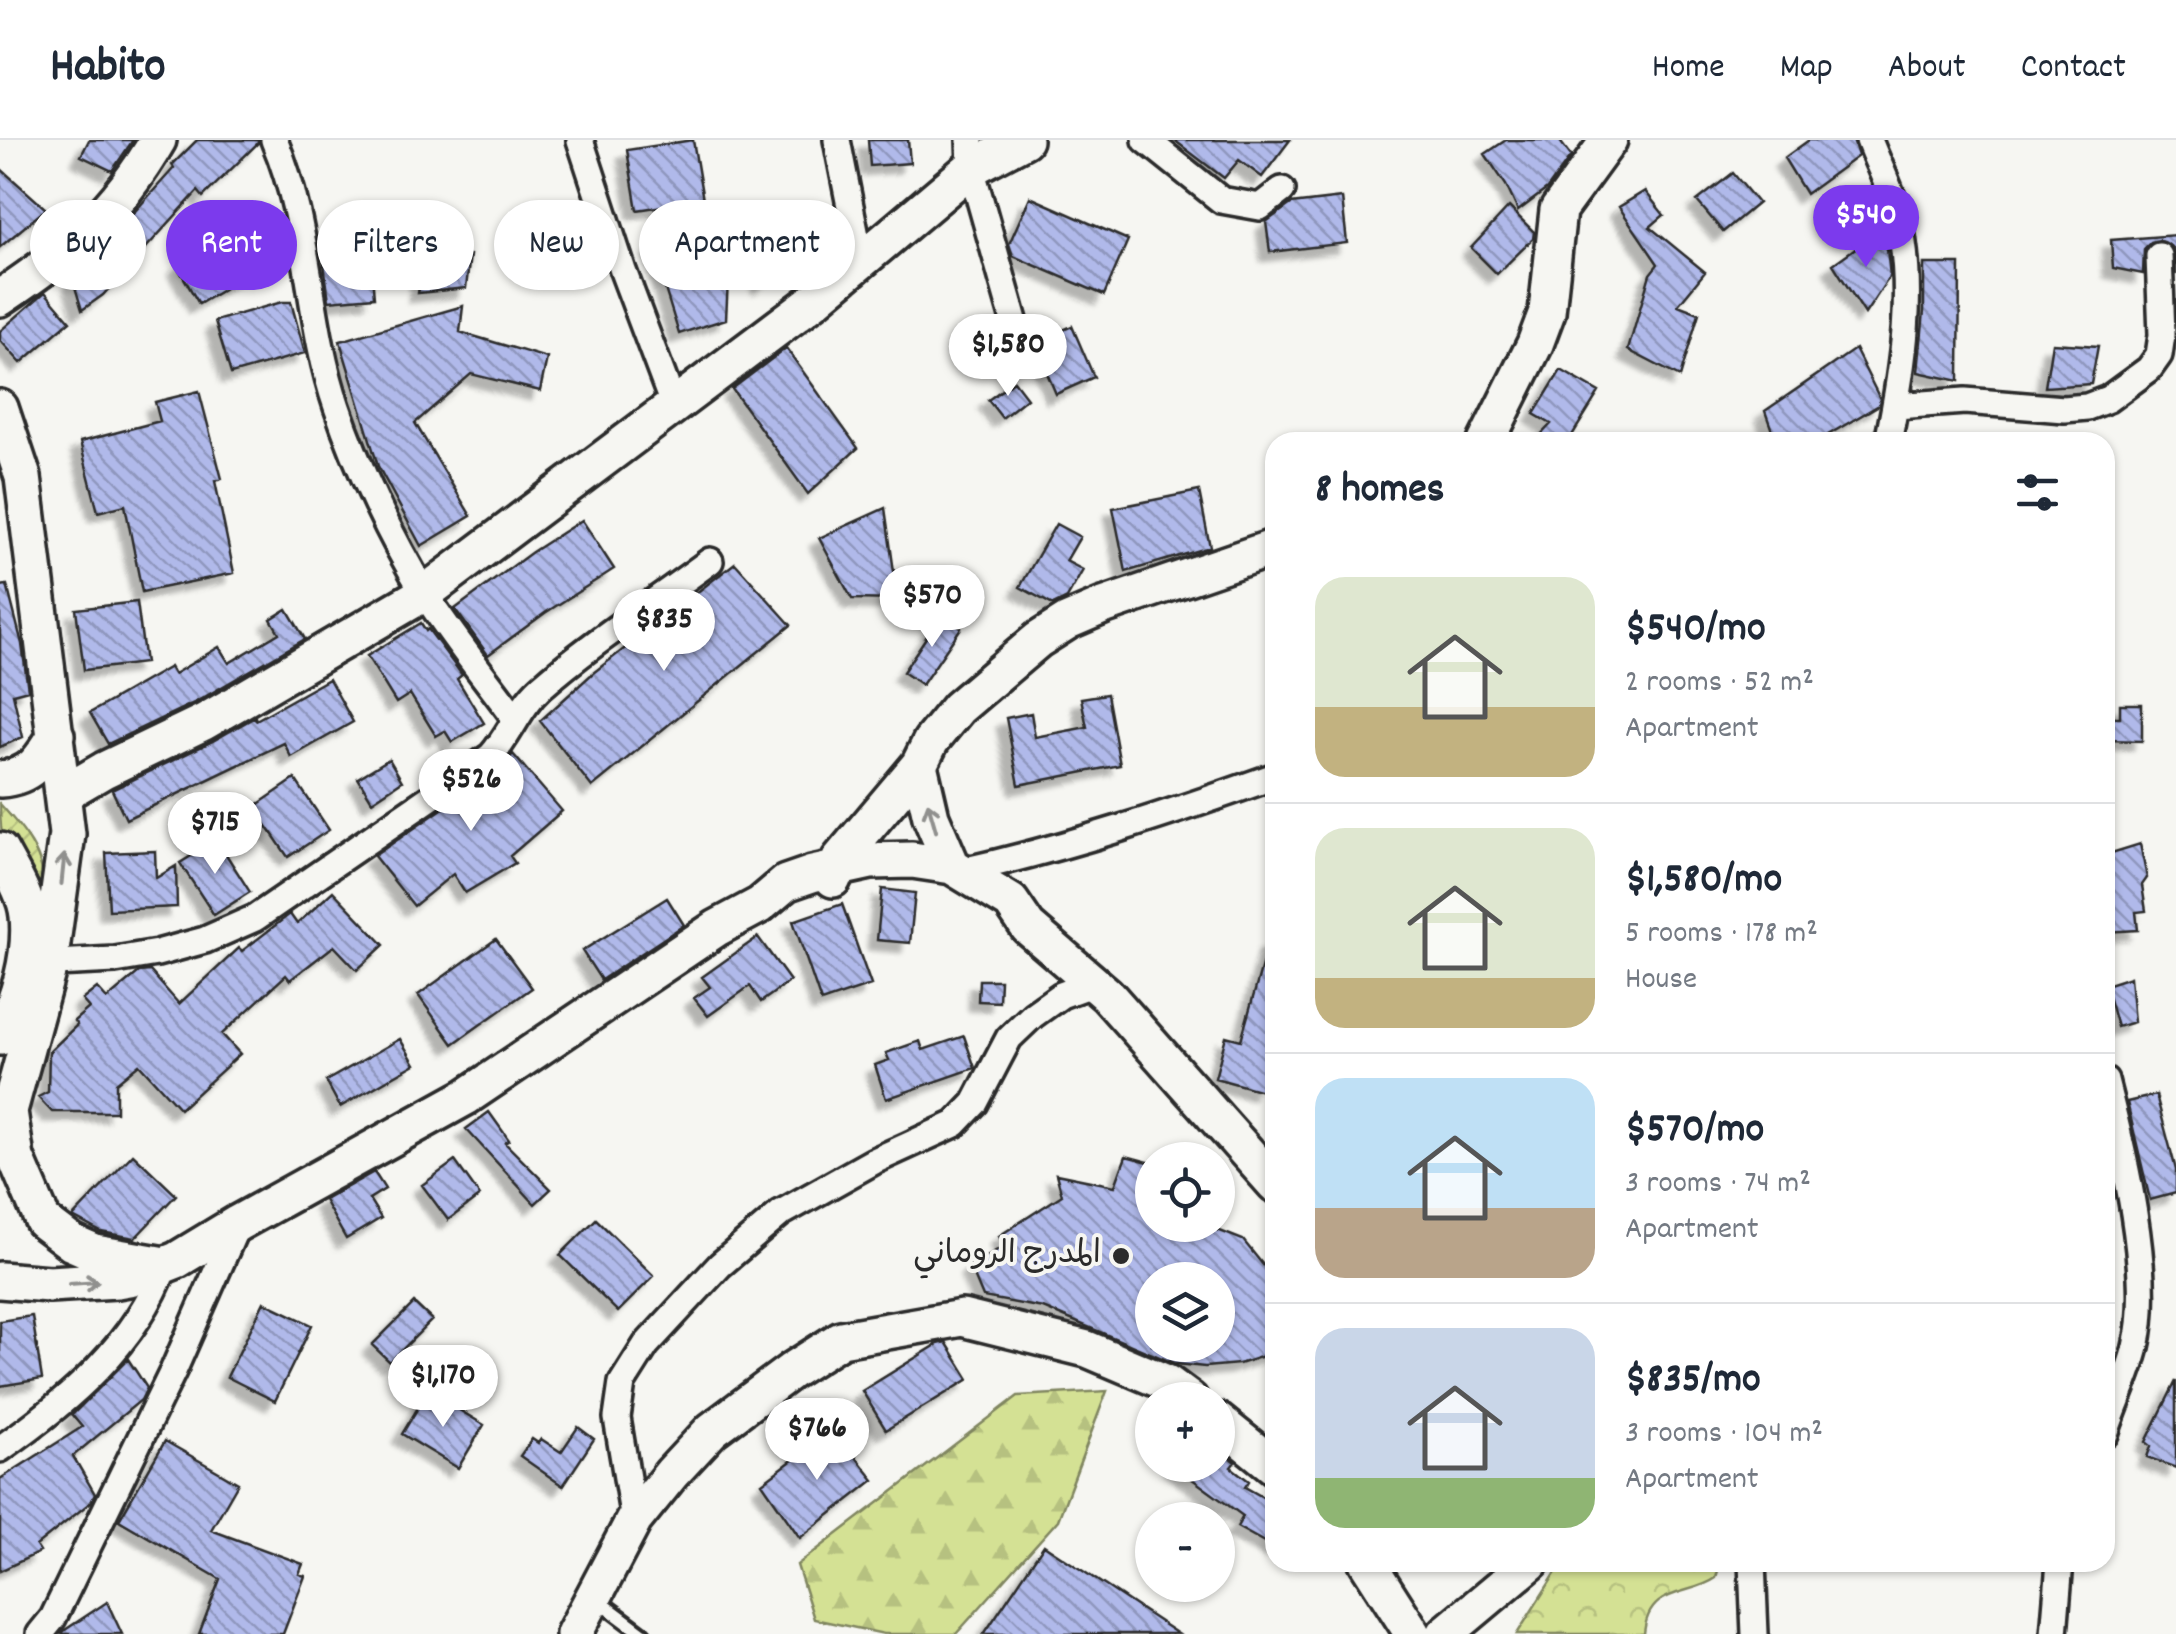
<!DOCTYPE html>
<html lang="en">
<head>
<meta charset="utf-8">
<style>
  body { margin:0; font-family:Dekko,"Playpen Sans Arabic",sans-serif; background:#f2f2f3; color:#1f2937; height:100vh; display:flex; flex-direction:column; font-size:38px; white-space:nowrap }
  * { box-sizing:border-box; margin:0 }
  p { font-size:32px; color:#747a83 }
  .icon { flex:none; width:55px; height:55px; fill:none; stroke:currentColor; stroke-width:2; stroke-linecap:round; stroke-linejoin:round }
  .map { position:relative; flex:1; overflow:hidden }
  .drawer { position:absolute; left:1265px; top:292px; width:850px; height:1140px; display:flex; flex-direction:column; background:#fff; border-radius:30px; box-shadow:0 2px 8px #0004 }
  .drawer>* { flex:none }
  .banner { position:absolute; left:30px; top:60px; width:950px; height:90px; display:flex; gap:20px }
  .buttons { position:absolute; left:1135px; top:1002px; display:grid; gap:20px }
  .buttons a { display:grid; place-items:center; width:100px; height:100px; border-radius:50%; background:#fff; box-shadow:0 2px 8px #0004; font-size:50px }
  .price { position:absolute; translate:-50% -85px; padding:0 22px; border-radius:35px; background:#fff; color:#222; font-size:32px; line-height:65px; filter:drop-shadow(0 2px 5px #0008) }
  .price::after { content:''; position:absolute; left:50%; top:60px; width:30px; height:22px; margin-left:-15px; background:inherit; clip-path:polygon(0 0,100% 0,50% 100%) }
  .price.on { background:#7c3aed; color:#fff }
  ul { padding:0; list-style:none }
  li { display:flex; align-items:center; gap:30px; height:250px; padding:0 50px }
  li+li { border-top:2px solid #e0e1e3 }
  li span { display:grid; place-items:center; flex:none; width:280px; height:200px; border-radius:30px; color:#555 }
  li>.icon { margin-inline-start:auto }
  span .icon { width:120px; height:120px; fill:#fffc; stroke-width:1 }
  li b { font-size:42px }
  h2 { display:flex; justify-content:space-between; align-items:center; height:120px; padding:0 50px; font-size:42px }
  .tag { padding:0 35px; border-radius:45px; background:#fff; box-shadow:0 2px 8px #0004; font-size:35px; line-height:90px }
  .tag.on { background:#7c3aed; color:#fff }
  header { display:flex; align-items:center; gap:60px; box-sizing:border-box; height:140px; padding:0 50px; background:#fff; border-bottom:2px solid #e0e1e3 }
  header strong { font-size:48px }
  nav { display:flex; gap:55px; margin-inline-start:auto; font-size:35px }
  .map>svg:first-child { display:block }
  .forest { fill:url(#forest-firs); stroke:#808660; stroke-width:2.5 }
  .park { fill:url(#park-crowns); stroke:#808660; stroke-width:2.5 }
  .garden { fill:url(#garden-furrows); stroke:#808660; stroke-width:2.5 }
  .building { fill:url(#building-back-hatch); stroke:#2b2b2b; stroke-width:2.5; fill-rule:evenodd; filter:url(#shadow) }
  .lines { fill:none; stroke-linecap:round; stroke-linejoin:round }
  .lane-casing { stroke:#2b2b2b; stroke-width:20 }
  .street-casing { stroke:#2b2b2b; stroke-width:32 }
  .secondary-casing { stroke:#2b2b2b; stroke-width:42 }
  .lane { stroke:#f6f6f2; stroke-width:12 }
  .street { stroke:#f6f6f2; stroke-width:25 }
  .secondary { stroke:#f6f6f2; stroke-width:35 }
  .oneway { stroke:#90908e }
  .poi-dot { fill:#2b2b2b; stroke:#f6f6f2; stroke-width:4 }
  .labels { text-anchor:middle; dominant-baseline:central; stroke-width:8; stroke-linejoin:round; paint-order:stroke }
  .poi-label { font-size:32px; fill:#2b2b2b; stroke:#f6f6f2; text-anchor:end }
</style>
</head>
<body>
<header>
<strong>Habito</strong>
<nav><a>Home</a><a>Map</a><a>About</a><a>Contact</a></nav>
</header>
<div class="map">
<svg width="2176" height="1494" viewBox="0 0 2176 1494">
  <defs>
    <pattern id="forest-firs" width="22" height="20" patternUnits="userSpaceOnUse" patternTransform="scale(2.5)"><rect width="22" height="20" fill="#d4e194"/><path d="M5 1l3.5 6h-7zM16 11l3.5 6h-7z" fill="#b6c180"/></pattern>
    <pattern id="park-crowns" width="20" height="18" patternUnits="userSpaceOnUse" patternTransform="scale(2.5)"><rect width="20" height="18" fill="#d4e194"/><path d="M2 6a3 3 0 1 1 6 0M12 15a3 3 0 1 1 6 0" fill="none" stroke="#b6c180"/></pattern>
    <pattern id="garden-furrows" width="10" height="10" patternUnits="userSpaceOnUse" patternTransform="scale(2.5)"><rect width="10" height="10" fill="#d4e194"/><path d="M-1 1l2-2M0 10L10 0M9 11l2-2" fill="none" stroke="#b6c180"/></pattern>
    <pattern id="building-back-hatch" width="6" height="6" patternUnits="userSpaceOnUse" patternTransform="scale(2.5)"><rect width="6" height="6" fill="#b0b9ea"/><path d="M-1 5l2 2M0 0l6 6M5-1l2 2" fill="none" stroke="#8f97be"/></pattern>
    <filter id="shadow"><feDropShadow dx="-9" dy="9" stdDeviation="2.5" flood-color="#0004"/></filter>
  </defs>
  <rect width="100%" height="100%" fill="#f6f6f2"/>
  <filter id="ink" filterUnits="userSpaceOnUse"><feTurbulence type="fractalNoise" baseFrequency=".01" numOctaves="2"/><feDisplacementMap in="SourceGraphic" scale="20" xChannelSelector="R" yChannelSelector="G"/><feConvolveMatrix kernelMatrix="1 2 1 2 8 2 1 2 1" color-interpolation-filters="sRGB"/></filter>
  <g filter="url(#ink)">
    <path class="forest" d="M1107 1251 1058 1380 956 1494H884L814 1479 797 1425 1018 1256Z"/>
    <path class="park" d="M1562 1423V1422L1720 1423 1716 1438C1690 1457 1648 1445 1644 1494H1517Z"/>
    <path class="garden" d="M0 664C21 687 48 717 42 750 5 737 0 699 0 664Z"/>
    <path class="building" d="M89 0H133L112 31 81 16Z
      M197 0H258V3L203 57 198 51 103 155 82 170 73 140 174 28 172 25Z
      M693 0 703 60 637 70 627 10Z
      M868 0H908L910 23 870 26Z
      M1174 0H1290L1262 37 1239 20 1224 38Z
      M1506 0H1559L1571 16 1547 49 1518 71 1506 45 1485 14Z
      M1809 0H1853L1858 16 1806 54 1784 18Z
      M0 28 46 69 0 107Z
      M1733 33 1758 63 1723 92 1697 61Z
      M1645 51 1664 75 1650 87 1705 132 1678 165 1699 173 1680 237 1628 210 1650 134 1658 124 1619 67Z
      M1030 57 1128 100 1104 155 1013 116 1009 104Z
      M1342 58 1347 103 1270 112 1266 82 1291 64Z
      M822 65 819 96 762 144 745 95 760 84 784 78 790 86Z
      M1509 67 1534 92 1533 99 1497 134 1471 108Z
      M271 71 287 104 272 112 276 118 199 164 177 126Z
      M685 90 689 102 713 96 729 120 726 179 679 194 652 107Z
      M1878 92 1886 100 1890 136 1865 174 1833 124Z
      M2176 95V135L2173 108 2159 100 2151 102 2144 109 2143 134 2113 128 2111 100Z
      M424 109 470 115 466 148 418 153Z
      M370 113 374 157 329 161 323 116Z
      M1924 124H1960L1959 241 1918 232 1924 171Z
      M45 152 70 181 21 223 0 200V191Z
      M282 162H291L305 213 231 234 215 181Z
      M463 166 460 192 547 218 540 251 471 234 415 283 471 376 421 406 378 326 340 201Z
      M1072 186 1094 237 1056 254 1034 203Z
      M2052 203 2098 206 2091 244 2045 247Z
      M786 208 858 308 808 354 732 249Z
      M1855 209 1880 259 1879 265 1816 302H1776L1765 271Z
      M1561 230 1599 252 1568 302H1534L1551 284 1534 274Z
      M1014 241 1027 258 1002 278 988 260Z
      M199 251 222 339 215 341 234 433 142 452 125 365 98 372 80 302 160 281 155 262Z
      M1199 351 1210 407 1126 432 1113 368Z
      M885 368 898 460 852 459 819 398Z
      M582 380 614 429 545 473 488 515 455 469 532 412Z
      M1056 384 1080 397 1066 421 1083 430 1067 458 1053 465 1020 447Z
      M735 423 791 485 592 647 540 581 593 533Z
      M7 445 22 504 28 550 13 554 23 597 0 607V446Z
      M137 462 145 523 84 530 76 469Z
      M287 469 305 499 194 563 108 604 90 573 170 527 174 534 219 507 229 523 279 493 271 479Z
      M941 475 961 488 922 545 903 532Z
      M421 483 426 491 428 489 462 535 457 539 484 583 452 602 445 591 436 596 410 554 396 563 367 516Z
      M329 539 353 582 291 617 284 603 126 679 112 650 213 601 255 577 256 580Z
      M1107 554 1120 625 1019 645 1006 578 1031 573 1035 597 1087 587 1081 558Z
      M2120 564H2142V601L2105 600V577H2120Z
      M513 614 562 671 510 716 515 723 465 753 453 734 414 766 374 716 500 629Z
      M389 619 402 641 372 661 358 638Z
      M295 639 329 690 288 717 254 667Z
      M217 700 250 752 214 775 180 723Z
      M2140 704 2147 738 2142 745 2146 771 2136 772 2138 790 2105 792V715Z
      M155 711 156 738 176 726 177 767 109 770 106 713Z
      M882 749 915 753 910 803 877 800Z
      M333 751 384 805 357 830 334 806 290 840 286 835 222 894 240 914 180 969 139 924 116 943V972H52L38 957 48 952 49 912 77 885 74 881 89 868 82 860 97 848 107 859 139 832 150 831 179 864 239 808 242 811 290 774 297 784Z
      M667 758 684 785 601 840 582 811Z
      M842 764 871 845 821 862 793 781Z
      M758 797 790 841 761 862 750 846 708 876 694 858 710 847 702 837Z
      M496 799 532 848 453 904 418 855Z
      M1269 801 1275 802V920L1271 918 1262 951 1215 938 1226 896 1241 900Z
      M2130 837 2134 882 2117 887 2105 845Z
      M979 840H1000L999 862 978 861Z
      M964 896 975 928 886 959 875 925 889 920 886 913 920 901 923 910Z
      M400 899 415 924 340 967 326 941Z
      M2156 955 2176 1030V1053L2150 1060 2127 962Z
      M489 972 509 1000 505 1003 551 1049 535 1064 466 989Z
      M133 1014 176 1055 135 1098 101 1092 73 1077Z
      M1126 1016 1152 1023V1085H1205L1243 1100 1275 1140V1207L1267 1215 1239 1224 1205 1227 1176 1224 1043 1168 983 1157 970 1126 1004 1106 999 1096 1062 1055 1056 1034 1115 1046ZM1152 1140H1218V1205H1152Z
      M455 1021 480 1056 448 1080 422 1045Z
      M374 1032 385 1049 369 1059 381 1078 346 1099 324 1060Z
      M596 1079 654 1136 618 1172 560 1115Z
      M264 1162 312 1185 275 1261 227 1237Z
      M414 1163 432 1180 390 1222 372 1205Z
      M32 1176 42 1239 0 1246V1181Z
      M946 1202 969 1239 886 1290 862 1251 938 1204Z
      M128 1219 147 1248 141 1260 73 1316 95 1354 91 1362 36 1406 40 1412 0 1431V1339L82 1287 72 1275Z
      M2176 1241V1328L2147 1317 2151 1306 2146 1302Z
      M428 1251 484 1285 458 1328 402 1294Z
      M578 1287 594 1299 563 1346 520 1316 532 1299 538 1303 541 1299 561 1312Z
      M834 1289 874 1340 800 1398 762 1343Z
      M165 1301 238 1343 211 1390 303 1424 299 1434 305 1436 283 1494H199L220 1439 119 1380Z
      M1218 1308 1235 1322 1231 1327 1249 1341 1245 1347 1275 1364V1408L1237 1387 1243 1376 1173 1325H1218Z
      M1044 1405 1178 1494H984Z
      M107 1462 122 1494H61L65 1490Z"/>
    <g class="lines">
      <g class="lane-casing">
        <path id="lane" d="M595 1458 643 1494"/>
      </g>
      <g class="street-casing">
        <path id="street" d="M274 0C311 86 307 180 337 267 357 327 392 400 425 454 452 497 485 537 515 578
          M580 0 623 131 673 264
          M837 0 861 122
          M970 0 971 28 1019 198
          M1146 0 1221 60 1260 67 1282 50
          M1869 0C1878 24 1890 47 1897 72 1916 146 1903 229 1888 302
          M1896 266 1965 261 2064 269 2087 267 2108 259 2149 229 2159 215 2162 195 2159 116
          M962 731C1069 707 1172 673 1275 636
          M35 824 115 820 157 813 205 800 255 778 491 616C510 595 519 567 541 547 593 501 654 463 710 421
          M2105 941C2123 1011 2154 1136 2136 1207 2129 1236 2114 1265 2105 1294
          M0 1309C69 1261 135 1205 165 1125
          M634 1380 617 1278 622 1243 646 1205 720 1125 781 1073 874 1021 955 984 975 963 1009 898 1033 875 1061 855 1094 843
          M1752 1422 1755 1494
          M40 1494 53 1478 174 1229 238 1083
          M2054 1494 2060 1422"/>
      </g>
      <g class="secondary-casing">
        <path id="secondary" d="M0 158C70 111 116 73 158 0
          M0 268 23 337 67 694 49 825 9 971 16 1018 43 1081 72 1103 95 1113 159 1124
          M1486 302 1535 204 1547 172 1558 70 1609 0
          M919 625 931 677 952 726
          M0 639C31 637 41 620 56 595
          M63 654 104 630 204 582 425 453 816 159 971 28 1024 0
          M0 711C10 730 26 754 28 776 32 816 18 862 0 897
          M833 739 840 719 919 625 931 601 958 568 1038 500 1068 481 1103 466 1275 407
          M0 1140 49 1144 117 1140 134 1137 177 1120 238 1083 466 957 717 788 760 765 786 743 812 734 871 721 912 720 952 726 1011 762 1028 787 1107 855 1275 1044
          M1218 1281 1275 1327
          M1367 1422 1413 1494
          M574 1494 634 1380 672 1333 712 1290 791 1231 841 1199 962 1178 1087 1209 1167 1243 1190 1260
          M1445 1494 1531 1422"/>
      </g>
      <use href="#lane" class="lane"/>
      <use href="#street" class="street"/>
      <use href="#secondary" class="secondary"/>
    </g>
    <defs><path id="oneway-shaft" d="M-6 0H5M1.5-3L5.5 0L1.5 3" fill="none" stroke-width="1.6" stroke-linecap="round" stroke-linejoin="round" transform="scale(2.5)"/></defs>
    <g class="oneway">
      <use href="#oneway-shaft" transform="translate(932 677) rotate(-106)"/>
      <use href="#oneway-shaft" transform="translate(63 729) rotate(-84)"/>
      <use href="#oneway-shaft" transform="translate(84 1143) rotate(-4)"/>
    </g>
  </g>
  <circle class="poi-dot" cx="1121" cy="1116" r="10"/>
  <g class="labels">
    <g class="poi-label">
      <text x="1101" y="1116">المدرج الروماني</text>
    </g>
  </g>
</svg>
<div class="buttons">
<a><svg class="icon" aria-label="locate" viewBox="0 0 24 24"><circle cx="12" cy="12" r="6"/><path d="M12 2v4M12 18v4M2 12h4M18 12h4"/></svg></a>
<a><svg class="icon" aria-label="layers" viewBox="0 0 24 24"><path d="M12 4l9 5-9 5-9-5zM3 14l9 5 9-5"/></svg></a>
<a>+</a>
<a>−</a>
</div>
<b class="price on" style="left:1866px;top:130px">$540</b>
<b class="price" style="left:1008px;top:259px">$1,580</b>
<b class="price" style="left:932px;top:510px">$570</b>
<b class="price" style="left:664px;top:534px">$835</b>
<b class="price" style="left:471px;top:694px">$526</b>
<b class="price" style="left:215px;top:737px">$715</b>
<b class="price" style="left:443px;top:1290px">$1,170</b>
<b class="price" style="left:817px;top:1343px">$766</b>
<div class="banner">
<a class="tag">Buy</a>
<a class="tag on">Rent</a>
<a class="tag">Filters</a>
<a class="tag">New</a>
<a class="tag">Apartment</a>
</div>
<section class="drawer">
<h2>8 homes<svg class="icon" aria-label="filters" viewBox="0 0 24 24"><path d="M4 7h16M4 17h16"/><circle cx="9" cy="7" r="2"/><circle cx="15" cy="17" r="2"/></svg></h2>
<ul>
<li><span style="background:linear-gradient(#dfe7d0 65%,#c2b280 0)"><svg class="icon" aria-label="home" viewBox="0 0 24 24"><path d="M3 11l9-7 9 7M6 9v11h12V9"/></svg></span><div><b>$540/mo</b><p>2 rooms · 52 m²</p><p>Apartment</p></div></li>
<li><span style="background:linear-gradient(#dfe7d0 75%,#c2b280 0)"><svg class="icon" aria-label="home" viewBox="0 0 24 24"><path d="M3 11l9-7 9 7M6 9v11h12V9"/></svg></span><div><b>$1,580/mo</b><p>5 rooms · 178 m²</p><p>House</p></div></li>
<li><span style="background:linear-gradient(#bfe0f5 65%,#b9a48a 0)"><svg class="icon" aria-label="home" viewBox="0 0 24 24"><path d="M3 11l9-7 9 7M6 9v11h12V9"/></svg></span><div><b>$570/mo</b><p>3 rooms · 74 m²</p><p>Apartment</p></div></li>
<li><span style="background:linear-gradient(#c9d6e8 75%,#8fb573 0)"><svg class="icon" aria-label="home" viewBox="0 0 24 24"><path d="M3 11l9-7 9 7M6 9v11h12V9"/></svg></span><div><b>$835/mo</b><p>3 rooms · 104 m²</p><p>Apartment</p></div></li>
</ul>
</section>
</div>
</body>
</html>
